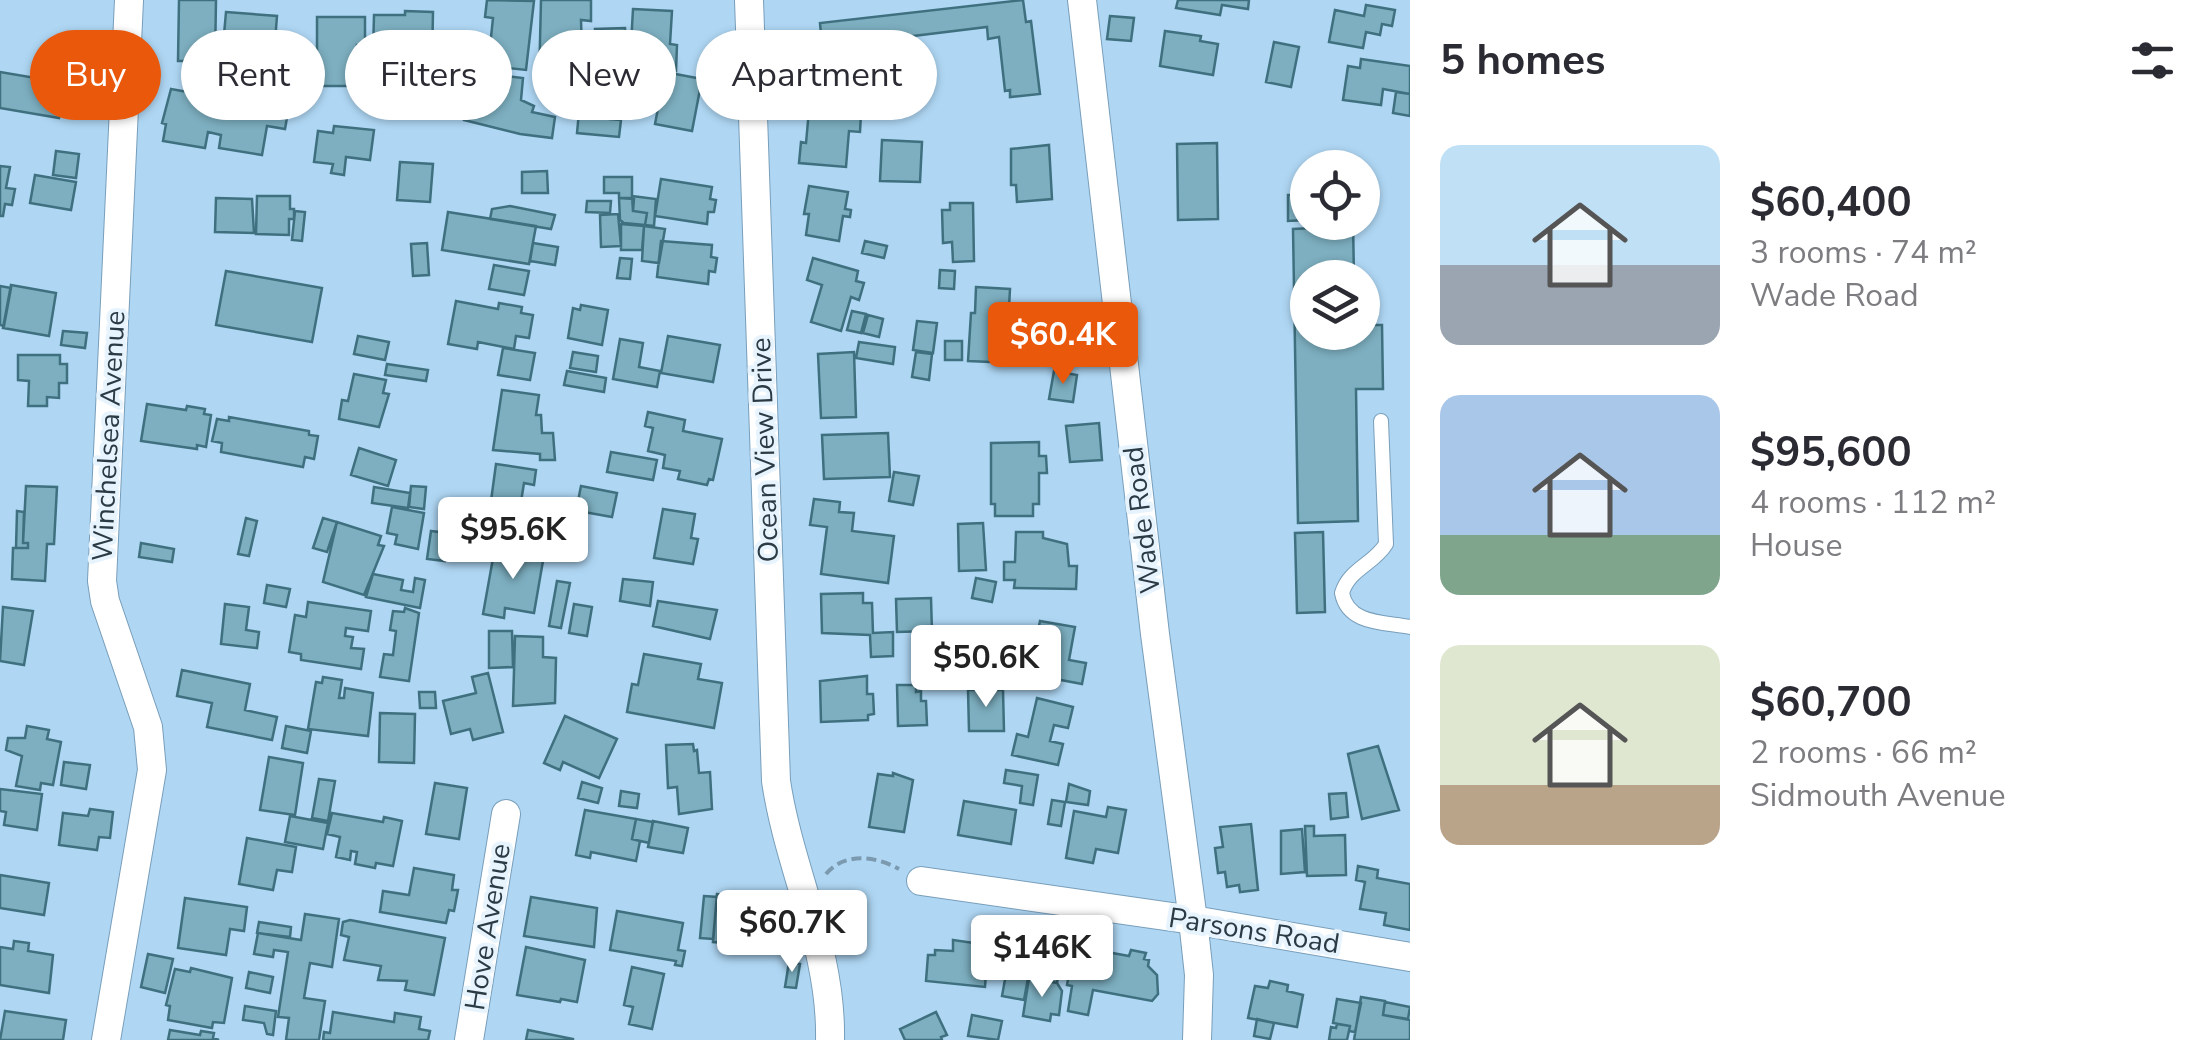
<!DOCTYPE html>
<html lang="en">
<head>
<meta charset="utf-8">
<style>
  body { margin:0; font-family:"Nunito Sans",sans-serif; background:#f2f2f3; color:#2b2b33; height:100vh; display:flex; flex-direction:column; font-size:38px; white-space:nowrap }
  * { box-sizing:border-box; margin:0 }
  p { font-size:32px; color:#7c7c81 }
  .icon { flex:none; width:55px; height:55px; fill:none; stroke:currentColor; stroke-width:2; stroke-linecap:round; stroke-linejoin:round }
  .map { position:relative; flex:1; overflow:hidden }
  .sheet { display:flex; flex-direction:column; background:#fff; width:800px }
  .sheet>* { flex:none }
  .guide { position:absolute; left:30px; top:30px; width:950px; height:90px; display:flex; gap:20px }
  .tools { position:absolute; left:1290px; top:150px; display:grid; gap:20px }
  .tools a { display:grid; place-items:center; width:90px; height:90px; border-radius:50%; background:#fff; box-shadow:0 2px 8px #0004; font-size:50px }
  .price { position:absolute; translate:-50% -85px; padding:0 22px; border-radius:10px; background:#fff; color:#222; font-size:32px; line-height:65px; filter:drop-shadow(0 2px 5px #0008) }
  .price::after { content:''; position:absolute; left:50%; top:60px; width:30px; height:22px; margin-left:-15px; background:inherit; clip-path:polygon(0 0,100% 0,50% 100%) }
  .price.selected { background:#ea580c; color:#fff }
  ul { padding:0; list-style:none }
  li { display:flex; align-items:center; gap:30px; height:250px; padding:0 30px }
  li span { display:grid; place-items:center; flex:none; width:280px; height:200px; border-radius:20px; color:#555 }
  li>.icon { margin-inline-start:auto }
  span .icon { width:120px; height:120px; fill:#fffc; stroke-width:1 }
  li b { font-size:42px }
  h2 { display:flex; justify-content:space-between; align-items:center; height:120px; padding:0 30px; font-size:42px }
  .tag { padding:0 35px; border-radius:45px; background:#fff; box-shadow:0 2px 8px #0004; font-size:35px; line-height:90px }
  .tag.selected { background:#ea580c; color:#fff }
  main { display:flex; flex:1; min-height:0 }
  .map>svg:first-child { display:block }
  .building { fill:#7dafc0; stroke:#3f707f; stroke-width:2.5 }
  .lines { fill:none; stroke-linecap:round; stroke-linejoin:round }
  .service-casing { stroke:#789eba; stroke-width:16 }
  .minor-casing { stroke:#789eba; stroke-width:30 }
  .path { stroke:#7b99af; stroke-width:4; stroke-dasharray:10 5; stroke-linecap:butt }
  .service { stroke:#fff; stroke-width:14 }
  .minor { stroke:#fff; stroke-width:28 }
  .labels { text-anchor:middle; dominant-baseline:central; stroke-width:8; stroke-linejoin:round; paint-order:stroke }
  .street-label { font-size:28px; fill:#2b3b46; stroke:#e8f4fd }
</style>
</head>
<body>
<main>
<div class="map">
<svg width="1410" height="1040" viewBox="0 0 1410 1040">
  <rect width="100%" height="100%" fill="#afd7f4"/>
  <path class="building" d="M179 0H216L215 61H178Z
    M487 0 534 1 526 70 488 66 493 18 485 17Z
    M541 0H591V21L581 20 583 84 539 83Z
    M1023 0 1026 22 1031 21 1040 94 1010 97V90L1005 91 999 37 988 39 987 27 856 43 858 60 846 62 844 44 822 46 820 23Z
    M1178 0H1249L1248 9 1222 5 1220 15 1176 8Z
    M1366 5 1395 10 1392 26 1382 24 1380 35 1366 32 1363 48 1329 42 1335 10 1364 16Z
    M633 9 672 11 670 44 677 45 676 71 646 70 647 63 630 62Z
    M405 11 433 12 432 63H407V71H364V53H373L374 15H405Z
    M226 12 277 16 273 67 259 66V73L221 69Z
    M1110 16 1134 18 1131 41 1107 39Z
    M317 17H365V45H357V86H317Z
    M625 28 626 50 608 51V58L596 59 595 29Z
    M1165 31 1201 36 1200 41 1218 44 1213 75 1160 66Z
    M1274 42 1299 47 1291 87 1266 82Z
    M292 47H311L310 74 315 75V85H291Z
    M1361 59 1410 66V94L1383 89 1381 105 1343 100 1348 66 1360 68Z
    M0 72 65 83 59 118 0 108Z
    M665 72 702 79 692 131 655 124Z
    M369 74H392V99L369 100Z
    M498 75 523 78 521 100 534 106 532 112 555 117 552 138 520 134 464 120 467 104 492 109Z
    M171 89 221 98 220 101 231 103 233 95 270 101 269 109 288 112 285 129 267 126 262 155 219 148 221 135 208 132 205 148 163 141 166 124 162 123Z
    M1396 92 1410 94V116L1393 113Z
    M602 110 611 111 610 119 621 120 619 137 577 133 579 112 602 115Z
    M809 110 861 114 860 132 849 131 846 167 799 163 801 142 806 143Z
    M334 126 374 130 370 160 346 157 344 175 331 173 333 164 314 162 318 131 333 133Z
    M882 140 922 142 920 182 880 181Z
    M1217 143 1218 219 1178 220 1177 144Z
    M1049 145 1052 199 1017 202 1016 185H1011V149Z
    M56 151 79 154 76 178 53 175Z
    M400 162 433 164 430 202 397 200Z
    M0 166 10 167 6 188 15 189 12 205 5 204 3 216H0Z
    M547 171 548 193H522V172Z
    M35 175 76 182 71 210 30 203Z
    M604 177H632V198H619V193H604Z
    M661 179 712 187 710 199 716 200 714 212H708L707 224 655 216Z
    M809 186 848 192 845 209 851 210 850 217 843 216 839 241 806 235 809 214H804Z
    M1288 195H1305L1306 220 1288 221Z
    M257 196H290V209H294V219H289V235L256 234Z
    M632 196 656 199 654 226 645 225 647 213 633 211Z
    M216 198 252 199 254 233 215 232Z
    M619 198 634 199 633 211 647 213 645 225 624 223 620 220Z
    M587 201H611L610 213 586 212Z
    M950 203H973L974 261 953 262 952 242 943 243 942 210H950Z
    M510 206 555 215 551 229 490 219 492 209Z
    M295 211 305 212 302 241 292 240Z
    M448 212 536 226 529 264 442 250Z
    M618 214 621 246 601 247 600 215Z
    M1314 222H1353L1354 278H1308V332H1362V325H1382L1383 389H1356L1358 521 1298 523 1293 229 1314 228Z
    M621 224 644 226 642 250H621Z
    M644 226 665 229 659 263 642 261Z
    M661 241 712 245 711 257 717 258 715 272 709 271 708 284 657 277Z
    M865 241 887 246 884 258 862 253Z
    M427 243 429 275 413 276 411 244Z
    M533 243 558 247 555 265 530 261Z
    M620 258 632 259 630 279 617 278Z
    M813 258 858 271 856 281 864 283 859 300 851 297 841 331 811 322 822 285 807 280Z
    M494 265 529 271 524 295 489 289Z
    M940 270 955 271 954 289 939 288Z
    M226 271 322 288 312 342 216 325Z
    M11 285 56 293 49 336 3 328Z
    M0 286 11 288 4 326 0 325Z
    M976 287 1010 289 1007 345H1014V363L968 361 971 313H975Z
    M456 301 498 309 499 303 522 307 521 313 533 315 529 338 516 336 514 349 478 342 477 349 448 344Z
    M581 305 608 310 602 345 568 338 573 308 580 310Z
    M852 311 866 314 861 333 847 330Z
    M868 315 883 319 879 337 863 333Z
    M917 321 937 323 933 353 913 350Z
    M63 331 87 333 85 348 61 345Z
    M358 336 389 342 385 360 354 354Z
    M668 336 720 345 713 382 661 373Z
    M620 339 643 343 639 367 660 371 657 387 613 379Z
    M945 341H962V360H945Z
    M859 342 895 347 893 364 856 358Z
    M503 348 535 353 530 380 498 375Z
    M573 352 598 356 596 372 570 368Z
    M854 352 856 417 821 418 818 354Z
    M916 352 932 354 929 380 912 377Z
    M18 355H60V364H67V383H59V398L47 397V406H28L29 381 18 380Z
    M387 364 428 370 426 381 385 375Z
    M567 371 606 378 604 392 564 385Z
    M1054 371 1077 375 1073 402 1049 399Z
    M354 374 386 380 383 393 389 394 379 427 339 419 342 400 348 401Z
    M502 390 539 395 536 415H541L542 433H553L555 460H540V454L493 450Z
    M147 404 186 410 187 406 205 409 204 414 211 415 206 447 197 445V449L141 441Z
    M648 412 685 420 683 431 722 439 713 480 709 479 707 485 678 479 680 471 663 468 665 455 648 451 653 428 645 426Z
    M229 417 309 431V435L318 436 314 459 305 457 303 467 221 452 222 443 212 441 217 419 229 421Z
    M1099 423 1102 460 1070 462 1066 426Z
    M888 433 890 477 824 479 822 435Z
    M1039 442V456H1046L1047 473H1039V504H1033V516H995V504H991V443Z
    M359 448 396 460 388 486 351 475Z
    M611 452 657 460 653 480 607 472Z
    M496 464 536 470 534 485 524 483 517 527 488 523Z
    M894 472 919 476 913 505 889 501Z
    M26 486 57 487 54 544H47L45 581 12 579 13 548H28V543H23Z
    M411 486 426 487 424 509 409 507Z
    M581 486 617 493 612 517 584 512 585 508 577 506Z
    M374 487 410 493 408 508 372 503Z
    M814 499 840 502 839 512 854 513 852 531 894 536 888 583 821 574 827 527 810 525Z
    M530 502 570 509 564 539 536 534 537 528 525 526Z
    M392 507 424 513 418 549 395 544 397 535 387 533Z
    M663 509 695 514 691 538 698 539 693 564 654 558Z
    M17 511 24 512 23 543H28V548H16Z
    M246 518 257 521 249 556 238 554Z
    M323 518 337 522 327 552 313 548Z
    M337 522 381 536 378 545 384 546 364 595 323 582Z
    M983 523 986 570 959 571 958 524Z
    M431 531 449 533 445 561 427 559Z
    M1016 532H1043V538L1067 544 1069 566H1077L1076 589 1014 588 1015 580H1004V562H1015Z
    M1323 532 1325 612 1297 613 1295 533Z
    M141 543 174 549 172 562 139 557Z
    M495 547 544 555 534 613 505 608 504 618 483 614Z
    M373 574 403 580 401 590 413 592 415 578 425 580 420 608 366 597Z
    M976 578 996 582 992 602 972 598Z
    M623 579 653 582 650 606 620 601Z
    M557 581 570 583 561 628 549 626Z
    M267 585 290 589 286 607 264 603Z
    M863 593V603H872L873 633 893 632V656L871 657 870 635 822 633 821 594Z
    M931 598 932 631 897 632 896 599Z
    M658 601 717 610 710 639 653 626Z
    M308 602 371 611 368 631 346 628 345 636 353 637 351 648 364 649 361 669 301 660V654L289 652 295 615 306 617Z
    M225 604 249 607 246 630 259 632 257 648 221 644Z
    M574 604 592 607 587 636 569 633Z
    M3 607 33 611 24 665 0 661Z
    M405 608 419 613 409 681 380 677 384 654 393 655 396 631 390 630 393 611 404 612Z
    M1040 621 1075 627 1069 660 1086 663 1082 684 1029 674Z
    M996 630 1022 635 1016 664 990 659Z
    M489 631H512L513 667 489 668Z
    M515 636 543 637V657L556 658 555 703 513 706Z
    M644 654 701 664 698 679 722 683 714 728 627 712 632 684 638 685Z
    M182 670 250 684 245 710 277 717 272 740 207 727 212 703 177 696Z
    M488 673 503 732 473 740 470 729 451 734 443 701 476 693 472 677Z
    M867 676V694H873L874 714 868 715V720L821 722 820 681Z
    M323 677 342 680 339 698H344L345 688 373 693 368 736 308 729 316 682 322 683Z
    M897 685H916V692L921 691V701H926L927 725 898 726Z
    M968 690H1003L1004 731H969Z
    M419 692H435L436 708H420Z
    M1037 698 1073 707 1068 728 1054 725 1050 741 1063 744 1058 765 1012 755 1017 734 1028 737Z
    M380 713 415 714 414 763 379 762Z
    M565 716 617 739 599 778 563 762 560 770 544 763Z
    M27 726 49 730 47 739 61 742 53 785 41 783 40 790 16 786 22 756 6 750 8 738H25Z
    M286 726 311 731 307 753 282 748Z
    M693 744 694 751 697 750 699 773 710 772 712 809 679 814 677 787 668 788 666 745Z
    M1378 746 1399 810 1362 819 1348 754Z
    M269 757 303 763 295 815 260 810Z
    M64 762 90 765 86 789 61 785Z
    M1006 770 1038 775 1033 805 1020 803 1022 786 1004 783Z
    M893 773 913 780 904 832 869 827 878 774 893 776Z
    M319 779 335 781 328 821 312 818Z
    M582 782 602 788 598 803 578 798Z
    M435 783 467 788 459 839 426 834Z
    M1069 784 1090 791 1088 805 1066 802Z
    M0 789 42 794 37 830 4 825 6 812 0 811Z
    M621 791 639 794 637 808 619 806Z
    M1346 793 1348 817 1331 819 1329 794Z
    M1052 800 1065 802 1061 826 1048 824Z
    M964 801 1016 810 1011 844 958 835Z
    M1108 807 1126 810 1118 853 1096 849 1093 863 1066 858 1074 811 1106 817Z
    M90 809 113 812 110 838 99 837 97 850 59 845 63 813 88 816Z
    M585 810 636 819 632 839 640 841 636 861 591 852 590 858 576 855Z
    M332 813 383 822 384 817 402 821 393 866 376 863 375 868 355 864 357 852 351 851 350 860 336 857 340 837 327 834Z
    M290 816 328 823 323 849 285 842Z
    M636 819 653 822 649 843 632 839Z
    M653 821 688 828 683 853 648 847Z
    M1251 824 1258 890 1240 892 1239 885 1227 887 1225 872 1218 873 1215 848 1223 847 1220 827Z
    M1305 826H1314V836L1345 835 1346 875 1307 876Z
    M1302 829 1305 872 1281 874V831Z
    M247 838 296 847 292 872 277 870 273 890 239 884Z
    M1358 866 1378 870 1377 878 1410 884V930L1384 925 1386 913 1360 909 1365 882 1356 880Z
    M414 868 454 875 452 890H458L454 911 449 910 446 923 380 912 383 891 409 895Z
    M0 875 49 883 44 915 0 908Z
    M717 894 761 898 754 945 713 942Z
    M704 896 717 897 713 939 700 938Z
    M531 897 597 908 594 947 524 936Z
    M185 898 247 907 244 931 230 929 226 955 178 948Z
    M617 911 683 923 678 950 685 951 682 966 675 965 676 961 610 950Z
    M305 914 339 919 332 967 310 963 304 998 325 1001 319 1040H286L289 1018 278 1017 288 952 274 950 273 957 254 954 258 933 301 940Z
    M350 920 445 938 434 995 405 990 407 981 378 980 381 966 344 960 349 937 341 935 343 922Z
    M259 922 291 927 290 937 257 933Z
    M1014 930 1036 934 1024 1000 1002 996Z
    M953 940 988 945 985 987 926 981 928 955H935V950L953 951Z
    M14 941 29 943 28 951 53 955 49 993 0 985V947L13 949Z
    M1074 946 1129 956 1131 950 1146 953 1144 959 1149 960 1148 966 1157 975 1158 994 1152 1001 1093 990 1088 1015 1068 1011 1072 986 1067 985Z
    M526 947 585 960 577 1002 561 999 560 1002 517 995Z
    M148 954 173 959 165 993 141 987Z
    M1034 959 1060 964 1057 983 1031 978Z
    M789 962 800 964 796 988 785 987Z
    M632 967 664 974 652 1029 629 1024 633 1007 624 1005Z
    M191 968 232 978 224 1023 213 1022 212 1028 168 1020 170 1006 166 1005 175 969 190 972Z
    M249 972 273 977 270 993 246 988Z
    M1029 978 1057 983 1062 991 1059 1015 1051 1014 1050 1021 1023 1016Z
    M1270 981 1288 985 1287 991 1303 995 1297 1027 1248 1018 1255 986 1268 988Z
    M1361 997 1385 1001 1383 1015 1410 1020V1040H1354Z
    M1337 999 1361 1003 1355 1032 1349 1031 1350 1026 1333 1023Z
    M1385 1002 1410 1007 1408 1019 1383 1015Z
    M245 1006 276 1011 273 1035 267 1034 264 1023 243 1020Z
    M5 1011 66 1020 63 1040H0Z
    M333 1012 394 1022 395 1013 421 1017 419 1029 430 1031 428 1040H323L324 1032 330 1033Z
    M936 1012 947 1035 941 1037 942 1040H905L900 1029Z
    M972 1015 1002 1021 998 1040 968 1036Z
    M1257 1019 1274 1023 1270 1039 1254 1036Z
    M1337 1024 1350 1026 1347 1040H1329L1331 1027 1336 1028Z
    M170 1030 200 1035 201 1031 214 1033 213 1038 219 1040H168Z
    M528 1030 573 1039V1040H526Z"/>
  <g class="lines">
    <g class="service-casing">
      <path id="service" d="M1381 421 1386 544C1374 564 1349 569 1342 593 1348 625 1385 622 1410 627"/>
    </g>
    <g class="minor-casing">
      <path id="minor" d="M749 0 776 781C789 869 832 949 830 1040
        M1082 0 1155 634 1193 920 1199 975 1197 1040
        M921 881 1193 920 1410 957
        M106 1040 152 770 148 727 105 601 102 581 129 0
        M469 1040 506 814"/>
    </g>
    <path class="path" d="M826 874C844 852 876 856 899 869"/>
    <use href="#service" class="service"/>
    <use href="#minor" class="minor"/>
  </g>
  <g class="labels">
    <g class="street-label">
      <text transform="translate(109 436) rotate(-87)">Winchelsea Avenue</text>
      <text transform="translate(765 450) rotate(-92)">Ocean View Drive</text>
      <text transform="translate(1142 520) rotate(-97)">Wade Road</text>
      <text transform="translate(488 927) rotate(-81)">Hove Avenue</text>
      <text transform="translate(1254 931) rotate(9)">Parsons Road</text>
    </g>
  </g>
</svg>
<div class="tools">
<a><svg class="icon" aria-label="locate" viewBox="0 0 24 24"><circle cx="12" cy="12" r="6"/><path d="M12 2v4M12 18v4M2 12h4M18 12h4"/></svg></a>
<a><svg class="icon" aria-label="layers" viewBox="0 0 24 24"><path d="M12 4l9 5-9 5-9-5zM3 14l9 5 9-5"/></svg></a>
</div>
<b class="price selected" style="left:1063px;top:387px">$60.4K</b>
<b class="price" style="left:513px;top:582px">$95.6K</b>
<b class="price" style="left:986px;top:710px">$50.6K</b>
<b class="price" style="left:792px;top:975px">$60.7K</b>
<b class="price" style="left:1042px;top:1000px">$146K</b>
<div class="guide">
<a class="tag selected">Buy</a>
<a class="tag">Rent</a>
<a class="tag">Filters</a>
<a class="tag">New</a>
<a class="tag">Apartment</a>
</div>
</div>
<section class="sheet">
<h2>5 homes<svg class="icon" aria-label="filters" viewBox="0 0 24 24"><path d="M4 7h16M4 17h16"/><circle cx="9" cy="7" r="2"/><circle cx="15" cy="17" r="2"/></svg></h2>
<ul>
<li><span style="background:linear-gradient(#bfe0f5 60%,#9aa5b1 0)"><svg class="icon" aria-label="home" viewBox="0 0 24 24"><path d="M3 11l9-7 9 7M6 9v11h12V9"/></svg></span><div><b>$60,400</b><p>3 rooms · 74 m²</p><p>Wade Road</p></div></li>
<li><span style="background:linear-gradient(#a9c7e8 70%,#7fa58c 0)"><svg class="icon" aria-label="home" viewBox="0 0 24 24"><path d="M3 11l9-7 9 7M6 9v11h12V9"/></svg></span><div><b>$95,600</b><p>4 rooms · 112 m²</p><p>House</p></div></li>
<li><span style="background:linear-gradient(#dfe7d0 70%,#b9a48a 0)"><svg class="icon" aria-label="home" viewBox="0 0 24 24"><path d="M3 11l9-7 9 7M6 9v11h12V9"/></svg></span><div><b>$60,700</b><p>2 rooms · 66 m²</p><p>Sidmouth Avenue</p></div></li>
</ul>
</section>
</main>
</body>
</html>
